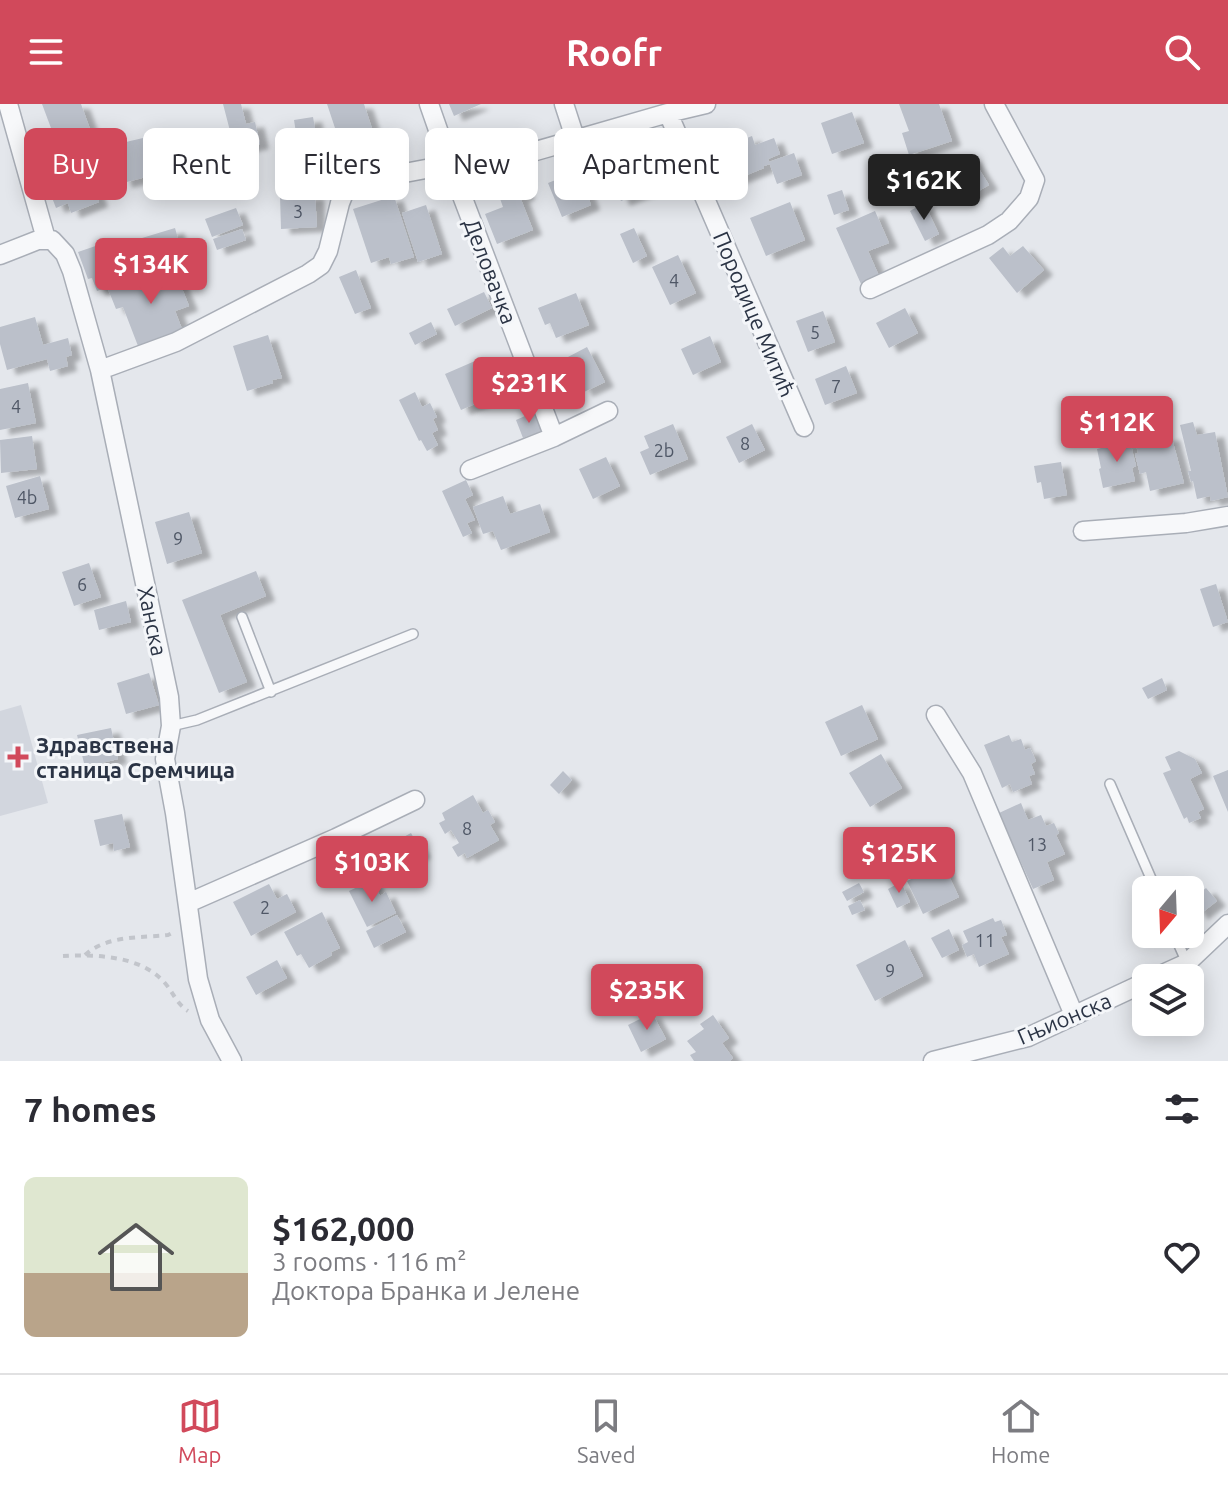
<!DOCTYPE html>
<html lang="en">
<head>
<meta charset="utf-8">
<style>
  body { margin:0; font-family:Ubuntu,sans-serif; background:#f7f7f7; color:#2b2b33; height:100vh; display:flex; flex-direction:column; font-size:30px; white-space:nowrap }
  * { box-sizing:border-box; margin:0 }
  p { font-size:26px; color:#7c7c81 }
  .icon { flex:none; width:44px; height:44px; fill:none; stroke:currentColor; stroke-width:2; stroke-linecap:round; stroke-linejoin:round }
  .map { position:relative; height:957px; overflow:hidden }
  .details { display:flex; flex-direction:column; background:#fff; flex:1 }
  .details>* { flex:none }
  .top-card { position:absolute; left:24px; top:24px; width:800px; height:72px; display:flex; gap:16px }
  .needle { width:52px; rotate:199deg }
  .fabs { position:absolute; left:1132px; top:772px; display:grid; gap:16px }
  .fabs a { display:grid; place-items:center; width:72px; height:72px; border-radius:12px; background:#fff; box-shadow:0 4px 20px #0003; font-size:40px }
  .price { position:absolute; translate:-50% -68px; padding:0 18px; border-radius:8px; background:#d1495b; color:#fff; font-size:26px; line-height:52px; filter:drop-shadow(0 2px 4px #0008) }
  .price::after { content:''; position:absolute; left:50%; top:48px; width:24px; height:18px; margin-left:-12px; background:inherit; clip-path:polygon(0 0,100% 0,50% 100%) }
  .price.current { background:#222; color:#fff }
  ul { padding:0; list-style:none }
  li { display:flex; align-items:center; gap:24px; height:200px; padding:0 24px }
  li+li { border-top:2px solid #e1e1e2 }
  li span { display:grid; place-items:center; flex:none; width:224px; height:160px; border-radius:12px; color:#555 }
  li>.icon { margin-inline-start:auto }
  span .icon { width:96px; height:96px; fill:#fffc; stroke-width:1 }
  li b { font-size:34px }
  h2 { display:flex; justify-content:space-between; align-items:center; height:96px; padding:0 24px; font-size:34px }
  .tag { padding:0 28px; border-radius:12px; background:#fff; box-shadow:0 4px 20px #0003; font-size:28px; line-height:72px }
  .tag.current { background:#d1495b; color:#fff }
  header { display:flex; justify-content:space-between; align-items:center; height:104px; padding:0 24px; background:#d1495b; color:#fff; font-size:36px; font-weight:600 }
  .menu { display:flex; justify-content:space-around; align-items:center; height:112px; border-top:2px solid #e1e1e2; background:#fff; font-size:22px; color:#7c7c81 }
  .menu a { display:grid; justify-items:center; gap:4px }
  .menu .current { color:#d1495b }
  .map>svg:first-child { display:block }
  .built { fill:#d2d6de }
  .building { fill:#bbc0ca; filter:url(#shadow) }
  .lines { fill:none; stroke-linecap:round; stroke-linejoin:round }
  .lane-casing { stroke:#a9aeb7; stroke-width:12 }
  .street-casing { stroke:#a9aeb7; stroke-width:21 }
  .path { stroke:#c2c5cb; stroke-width:4; stroke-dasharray:6 6; stroke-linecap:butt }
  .lane { stroke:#f7f8fa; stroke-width:9 }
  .street { stroke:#f7f8fa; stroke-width:18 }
  .poi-dot { fill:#d1495b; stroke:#f4f6f9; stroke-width:3 }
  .labels { text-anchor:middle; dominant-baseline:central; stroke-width:6; stroke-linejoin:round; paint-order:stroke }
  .number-label { font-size:18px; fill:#4f5766 }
  .street-label { font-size:22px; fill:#2b3445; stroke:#f4f6f9 }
  .poi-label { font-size:22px; font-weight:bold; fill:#2b3445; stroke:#f4f6f9; text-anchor:start }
</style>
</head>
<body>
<header><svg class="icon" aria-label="menu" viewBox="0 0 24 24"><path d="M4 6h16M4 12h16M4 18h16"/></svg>Roofr<svg class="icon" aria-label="search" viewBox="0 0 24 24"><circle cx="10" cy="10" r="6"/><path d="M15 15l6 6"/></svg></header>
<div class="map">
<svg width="1228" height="957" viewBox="0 0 1228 957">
  <defs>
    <filter id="shadow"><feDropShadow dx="9" dy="5" stdDeviation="2" flood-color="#0004"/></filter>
  </defs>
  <rect width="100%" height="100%" fill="#e4e7ec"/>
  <path class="built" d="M21 601 48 699 0 712V607Z"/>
  <path class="building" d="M42 0H81L91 28 57 40Z
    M223 0H241L246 20 255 18 260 40 235 46Z
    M327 0H364L374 31 341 42Z
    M449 0H481L454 12Z
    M899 0H939L952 37 909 51 902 29 909 27Z
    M852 8 864 39 832 50 821 19Z
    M313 13 322 63 302 67 294 16Z
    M156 31 165 68 123 79 113 41Z
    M752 32 755 41 774 34 780 50 768 55 770 60 764 62V64L737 75 724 43Z
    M203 34 212 59 186 68 177 43Z
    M657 45 670 78 621 97 608 65Z
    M794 49 802 71 777 80 769 58Z
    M971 52 989 81 963 96 946 67Z
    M578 67 591 101 562 113 548 79Z
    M88 68 99 98 71 109 68 99 56 104 51 91 55 90 49 74 64 69 67 76Z
    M521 79 526 91 520 93 533 126 497 140 485 110 503 103 498 89Z
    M842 86 849 106 834 111 827 91Z
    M315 90 317 123 281 125 280 92Z
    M394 92 414 153 391 160 389 153 371 159 353 105Z
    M790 98 805 136 766 152 750 114Z
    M924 99 939 130 925 137 910 107Z
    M426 101 442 150 418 158 402 109Z
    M236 104 243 121 212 133 205 115Z
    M875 107 889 139 868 147 879 172 861 180 836 124Z
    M175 124 183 152 176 153 178 160 152 167 142 134Z
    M634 124 647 152 633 159 620 130Z
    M242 125 246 136 217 146 213 135Z
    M116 135 130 175 97 187 92 174 88 175 78 148Z
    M1023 142 1044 166 1017 189 989 154 1003 143 1010 152Z
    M678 151 696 189 670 201 652 163Z
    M356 166 371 204 355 210 339 173Z
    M175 167 189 202 175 207 182 225 138 242 123 203 116 205 108 185 139 173 142 180Z
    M484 188 492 204 455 222 447 205Z
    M576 189 589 221 556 234 550 219 545 221 538 204Z
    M905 204 918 229 889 244 876 219Z
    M823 207 835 238 808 248 796 217Z
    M35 213 43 241 68 234 72 251 66 253 68 262 50 267 47 255 7 266 0 240V223Z
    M431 218 437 230 415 241 409 229Z
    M268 231 282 274 272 276 273 279 247 287 233 242Z
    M710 232 721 258 693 271 681 245Z
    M587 243 605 278 584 288 566 254Z
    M475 257 491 293 461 306 445 270Z
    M846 262 857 289 825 301 815 275Z
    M28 279 36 319 0 326V285Z
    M415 288 422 303 430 299 437 313 433 315 438 326 432 329 438 341 427 347 421 336 419 337 399 296Z
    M534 308 541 327 523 334 516 316Z
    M1193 318 1197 331 1215 328 1228 393 1211 397 1210 392 1197 395 1193 377 1191 378 1188 367H1191L1180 321Z
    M673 320 688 355 650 371 640 348 649 344 644 332Z
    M752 320 765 346 739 359 726 333Z
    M1171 331 1184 379 1150 387 1146 368 1140 370 1135 350 1138 349 1136 340Z
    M32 332 37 365 1 369 0 336Z
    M1130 337 1136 362 1132 364 1135 377 1103 384 1099 365 1101 364 1097 345Z
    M606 353 620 382 593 395 579 365Z
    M1061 358 1067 391 1044 395 1041 378 1037 379 1034 362Z
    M40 372 49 405 15 414 6 382Z
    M466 376 473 391 465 395 475 416 467 419 472 429 463 433 442 387Z
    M503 392 510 410 540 400 550 428 501 446 493 427 483 430 473 403Z
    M189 408 202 449 167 460 155 418Z
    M89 459 101 493 74 502 62 468Z
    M256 467 266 492 220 511 247 578 219 589 182 496Z
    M1216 480 1228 518 1213 523 1200 485Z
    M126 497 131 518 99 526 94 506Z
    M149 569 159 601 126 610 117 579Z
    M1162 574 1167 586 1148 595 1142 584Z
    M862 601 878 635 841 652 825 618Z
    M111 624 118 655 85 663 77 631Z
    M1009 631 1012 638 1021 635 1025 646 1030 644 1036 657 1031 660 1035 670 1029 672 1032 680 1013 688 1010 680 1002 684 984 641Z
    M1179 647 1195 655 1202 669 1190 675 1204 705 1198 708 1201 714 1189 719 1187 713 1184 715 1163 669 1171 666 1165 653Z
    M881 650 902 684 870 703 849 669Z
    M1228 666V708L1213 672Z
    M563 667 572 676 559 690 550 681Z
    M473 691 483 709 488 706 495 718 490 721 499 736 467 754 465 749 458 753 452 743 459 739 451 726 445 730 439 719 445 716 442 709Z
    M1021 699 1028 716 1041 711 1046 722 1054 719 1059 729 1056 731 1065 750 1047 758 1054 776 1033 785 999 709Z
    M122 710 130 743 114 747 113 739 100 742 94 716Z
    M411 729 422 749 396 763 385 743Z
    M943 760 959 793 923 810 907 777Z
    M372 776 380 792 386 788 396 809 367 823 349 787Z
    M901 778 910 798 897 804 888 785Z
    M859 779 864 788 847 797 842 788Z
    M269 780 277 795 287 790 296 808 251 832 233 798Z
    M1206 784 1217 797 1199 811 1190 797Z
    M860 796 865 806 852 811 848 802Z
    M322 808 340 844 331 848 332 851 309 864 301 850 297 852 284 828Z
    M397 811 406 828 374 844 366 827Z
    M993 814 995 818 1001 816 1007 831 1001 833 1009 850 979 863 974 850 967 853 962 841 968 838 963 827Z
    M949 825 959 846 942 854 931 834Z
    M905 836 923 872 875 897 856 861Z
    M277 856 287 874 256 891 246 873Z
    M652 909 666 935 641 948 628 921Z
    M713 911 729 934 722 939 733 954 730 957H694L690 951 696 948 687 937 704 925 700 920Z"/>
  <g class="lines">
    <g class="lane-casing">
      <path id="lane" d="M242 513 271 588
        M171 622 197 616 413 530
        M1110 680 1156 786
        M1174 830 1187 859"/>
    </g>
    <g class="street-casing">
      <path id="street" d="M8 0 46 135
        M429 0 451 63 554 333
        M564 0 576 37
        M668 9 804 323
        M0 151 38 136H52L65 150 72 167 100 266 169 593 171 622 165 655 175 709 198 875 210 916 232 957
        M870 185 988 131 1009 117 1029 94 1035 76 994 0
        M100 266 176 238 308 170 321 161 328 147 340 99 344 89 350 82 362 77 431 64 508 55 668 9 706 0
        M470 366 554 333 608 307
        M1083 427 1186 419 1228 412
        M936 611 972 669 1074 911
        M188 799 336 734 415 696
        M1154 874 1187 859 1228 820
        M933 957 1028 933 1146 878"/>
    </g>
    <path class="path" d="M85 851C107 831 141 834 168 831L174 828
      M63 852C96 850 141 852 164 878 174 889 175 898 188 907"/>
    <use href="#lane" class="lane"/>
    <use href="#street" class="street"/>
  </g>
  <path class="poi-dot" d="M14 641h8v8h8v8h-8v8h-8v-8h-8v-8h8z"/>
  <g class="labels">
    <g class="number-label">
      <text x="298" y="107">3</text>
      <text x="674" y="176">4</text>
      <text x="815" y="228">5</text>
      <text x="836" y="282">7</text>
      <text x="16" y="302">4</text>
      <text x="745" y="339">8</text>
      <text x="664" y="346">2b</text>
      <text x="27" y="393">4b</text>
      <text x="178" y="434">9</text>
      <text x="82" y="480">6</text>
      <text x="467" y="724">8</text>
      <text x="1037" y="740">13</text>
      <text x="265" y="803">2</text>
      <text x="985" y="836">11</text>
      <text x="890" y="866">9</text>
    </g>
    <g class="street-label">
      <text transform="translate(491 167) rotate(69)">Деловачка</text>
      <text transform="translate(755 210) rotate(67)">Породице Митић</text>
      <text transform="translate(153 517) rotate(78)">Ханска</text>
      <text transform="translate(1064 914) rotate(-23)">Гњионска</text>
    </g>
    <g class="poi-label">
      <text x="36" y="640">Здравствена<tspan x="36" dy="25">станица Сремчица</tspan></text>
    </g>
  </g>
</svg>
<div class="fabs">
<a><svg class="needle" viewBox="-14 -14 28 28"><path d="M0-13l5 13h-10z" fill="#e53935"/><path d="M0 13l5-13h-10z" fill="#7c7c81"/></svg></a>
<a><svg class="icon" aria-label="layers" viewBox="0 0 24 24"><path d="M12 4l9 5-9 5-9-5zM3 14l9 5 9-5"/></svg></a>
</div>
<b class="price current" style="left:924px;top:118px">$162K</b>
<b class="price" style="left:151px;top:202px">$134K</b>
<b class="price" style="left:529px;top:321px">$231K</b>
<b class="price" style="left:1117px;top:360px">$112K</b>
<b class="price" style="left:899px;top:791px">$125K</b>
<b class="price" style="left:372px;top:800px">$103K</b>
<b class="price" style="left:647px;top:928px">$235K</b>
<div class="top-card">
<a class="tag current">Buy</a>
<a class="tag">Rent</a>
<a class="tag">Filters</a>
<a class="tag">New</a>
<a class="tag">Apartment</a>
</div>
</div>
<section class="details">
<h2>7 homes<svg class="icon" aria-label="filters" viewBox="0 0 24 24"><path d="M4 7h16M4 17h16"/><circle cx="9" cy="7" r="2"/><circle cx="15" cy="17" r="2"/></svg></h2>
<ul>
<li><span style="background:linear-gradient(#dfe7d0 60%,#b9a48a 0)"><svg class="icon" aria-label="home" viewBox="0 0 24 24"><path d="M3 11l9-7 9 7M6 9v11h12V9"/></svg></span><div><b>$162,000</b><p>3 rooms · 116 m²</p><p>Доктора Бранка и Јелене</p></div><svg class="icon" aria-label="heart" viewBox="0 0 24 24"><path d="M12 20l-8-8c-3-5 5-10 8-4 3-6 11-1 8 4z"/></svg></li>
</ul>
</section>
<nav class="menu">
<a class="current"><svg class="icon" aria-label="map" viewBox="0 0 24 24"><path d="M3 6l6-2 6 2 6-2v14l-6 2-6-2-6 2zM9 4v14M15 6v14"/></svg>Map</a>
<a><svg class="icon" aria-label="saved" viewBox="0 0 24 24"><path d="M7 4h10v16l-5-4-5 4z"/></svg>Saved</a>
<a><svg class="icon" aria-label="home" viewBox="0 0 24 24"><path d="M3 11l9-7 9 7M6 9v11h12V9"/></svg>Home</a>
</nav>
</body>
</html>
